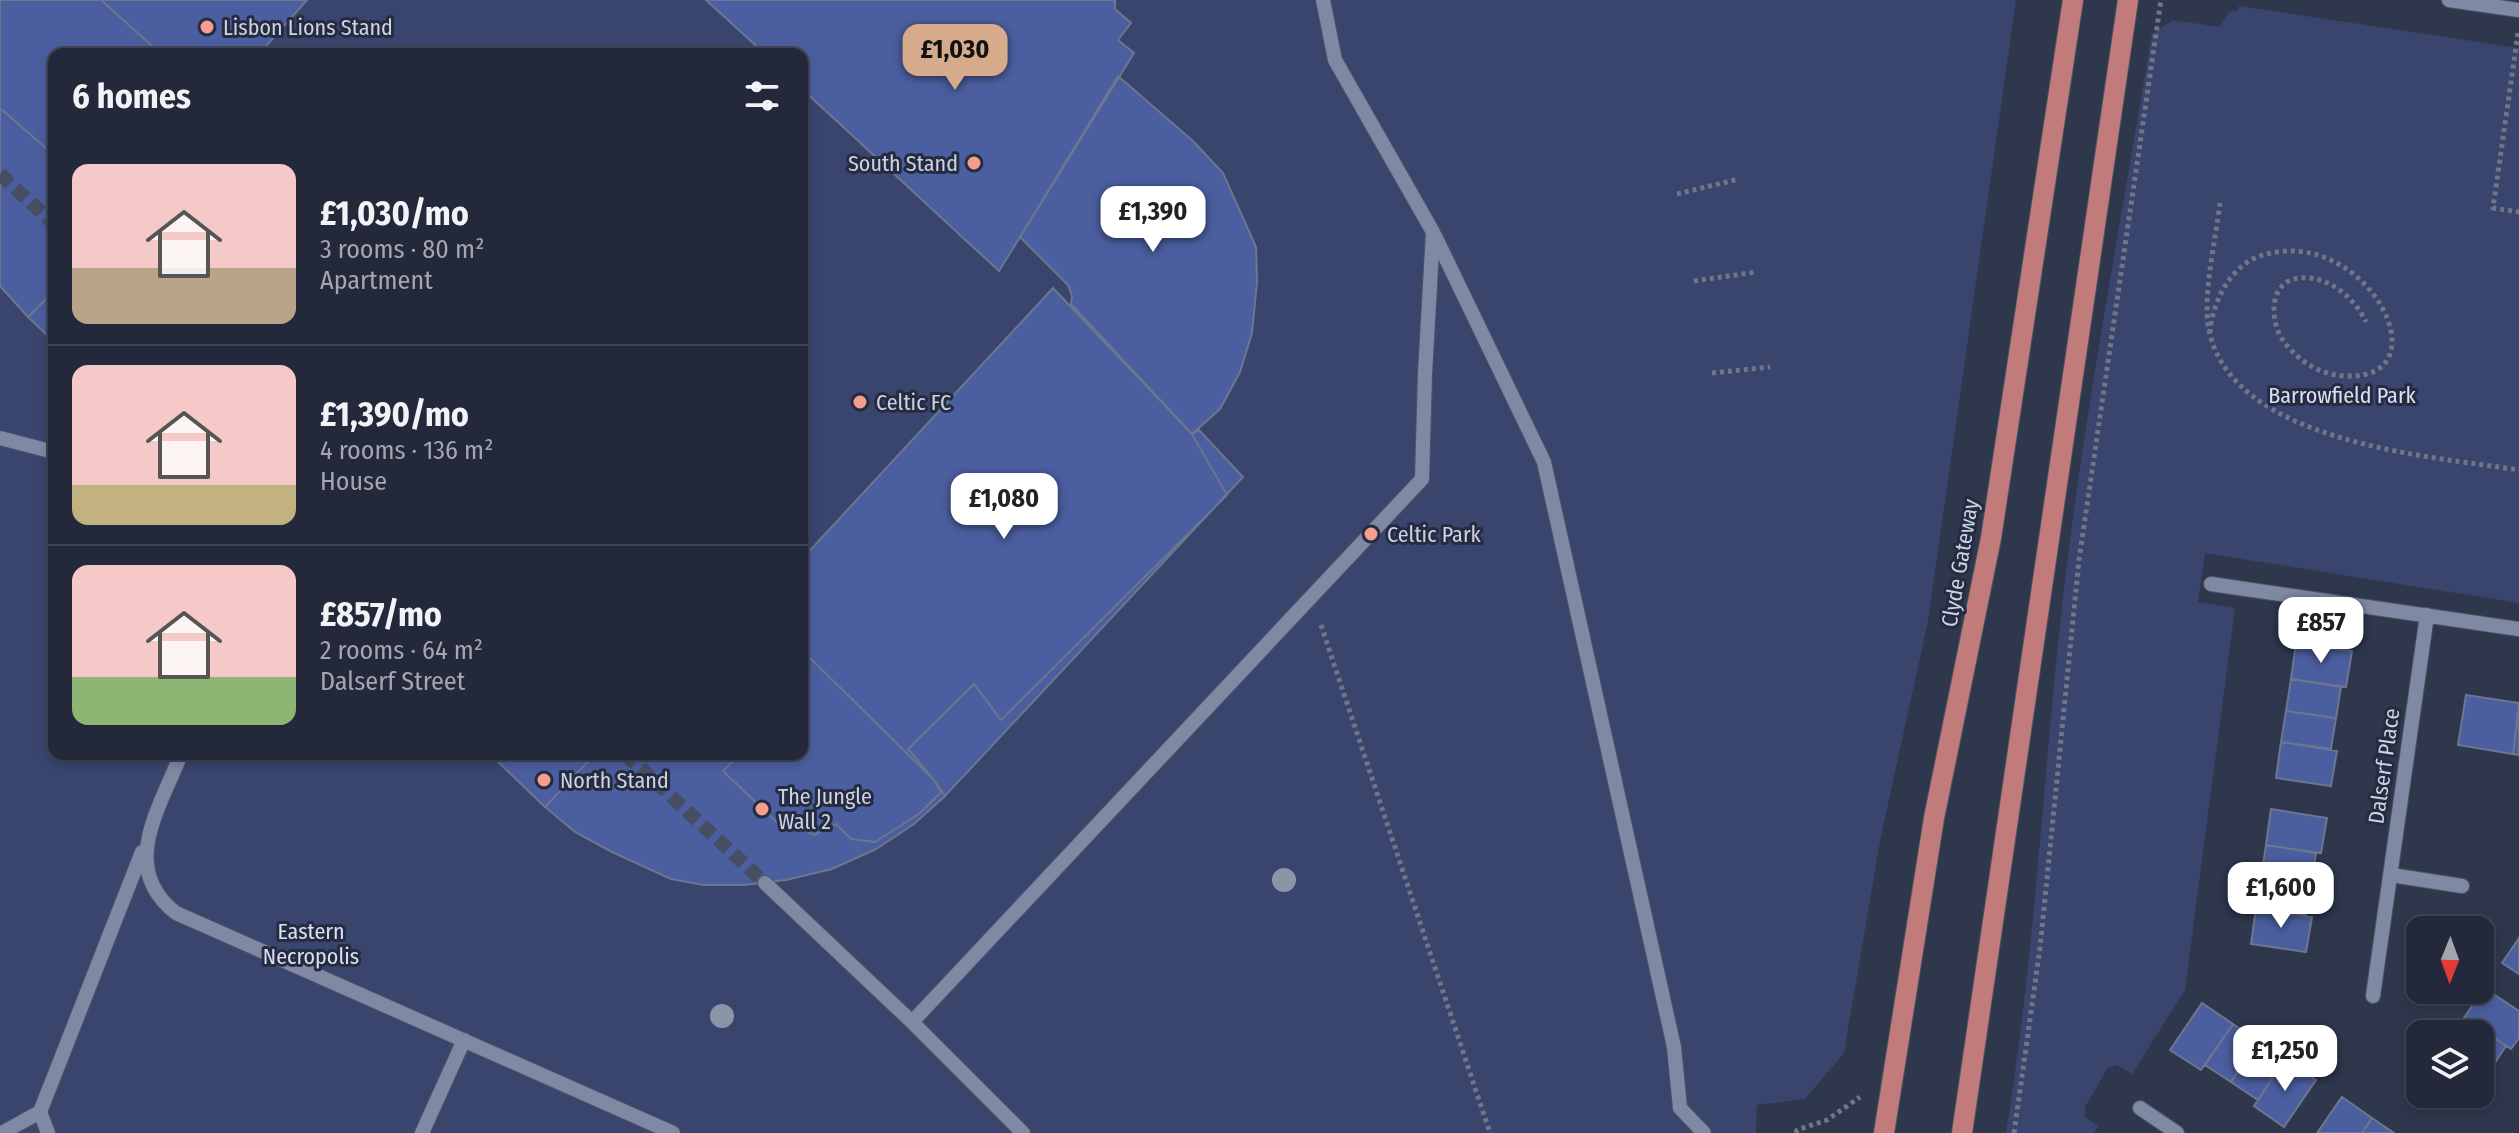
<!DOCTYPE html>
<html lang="en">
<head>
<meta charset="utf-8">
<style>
  body { margin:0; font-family:"Fira Sans Condensed",sans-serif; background:#2f3545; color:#f1f3f6; height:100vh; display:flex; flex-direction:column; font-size:30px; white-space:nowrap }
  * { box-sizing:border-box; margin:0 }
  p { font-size:26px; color:#a3a6af }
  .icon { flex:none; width:44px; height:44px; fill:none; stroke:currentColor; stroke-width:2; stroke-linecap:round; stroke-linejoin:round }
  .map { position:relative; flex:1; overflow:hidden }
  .panel { position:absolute; left:48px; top:48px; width:760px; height:712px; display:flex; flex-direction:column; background:#23293a; border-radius:16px; box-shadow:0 4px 12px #0003,0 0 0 2px #404554 }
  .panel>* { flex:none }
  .needle { width:52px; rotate:181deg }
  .fabs { position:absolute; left:2406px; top:916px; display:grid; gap:16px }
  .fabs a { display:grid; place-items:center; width:88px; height:88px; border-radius:16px; background:#23293a; box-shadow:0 4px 12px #0003,0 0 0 2px #404554; font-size:40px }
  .price { position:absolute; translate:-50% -68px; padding:0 18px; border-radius:16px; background:#fff; color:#222; font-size:26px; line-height:52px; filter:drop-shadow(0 2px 4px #0008) }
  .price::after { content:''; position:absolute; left:50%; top:48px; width:24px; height:18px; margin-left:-12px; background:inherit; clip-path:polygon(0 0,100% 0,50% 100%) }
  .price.on { background:#d6ab8b; color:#111 }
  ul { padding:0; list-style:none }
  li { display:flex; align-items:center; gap:24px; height:200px; padding:0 24px }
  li+li { border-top:2px solid #404554 }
  li span { display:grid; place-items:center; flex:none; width:224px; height:160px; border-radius:16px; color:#555 }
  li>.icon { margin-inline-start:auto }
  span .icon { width:96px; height:96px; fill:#fffc; stroke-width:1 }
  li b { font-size:34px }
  h2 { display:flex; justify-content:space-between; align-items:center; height:96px; padding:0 24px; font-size:34px }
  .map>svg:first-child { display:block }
  .green { fill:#39456d; fill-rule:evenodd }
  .building { fill:#4b5e9f; stroke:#6d768f; stroke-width:2 }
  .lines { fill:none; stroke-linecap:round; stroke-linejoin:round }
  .minor-tunnel { stroke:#474e63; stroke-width:14; stroke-dasharray:14 7; stroke-linecap:butt }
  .minor-casing { stroke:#4e5466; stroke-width:16 }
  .major-casing { stroke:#4e5466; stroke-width:22 }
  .path { stroke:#6f7688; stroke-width:5; stroke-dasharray:4 4; stroke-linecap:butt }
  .minor { stroke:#8089a3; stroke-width:14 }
  .major { stroke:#c17b7b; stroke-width:20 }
  .tree { fill:#8c94a8 }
  .poi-dot { fill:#f59d8e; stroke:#252c42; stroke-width:3 }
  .labels { text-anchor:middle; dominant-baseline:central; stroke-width:6; stroke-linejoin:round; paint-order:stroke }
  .poi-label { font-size:22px; fill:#ced3e1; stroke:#252c42; text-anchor:start }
  .park-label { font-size:22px; fill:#d9e0f3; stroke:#252c42 }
  .street-label { font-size:22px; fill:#ced3e1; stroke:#252c42 }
</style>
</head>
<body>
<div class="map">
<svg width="2519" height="1133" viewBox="0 0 2519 1133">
  <rect width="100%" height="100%" fill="#2f374d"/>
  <path class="green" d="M0 0H2016L1928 621 1880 841 1844 1053 1805 1099 1757 1105 1756 1133H0ZM54 54H802V754H54Z
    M2239 6 2519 48V603L2205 553 2198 602 2235 608 2185 990 2132 1074 2117 1065 2108 1068 2085 1107V1117L2098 1126 2094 1133H2006C2035 955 2043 775 2063 597 2085 408 2121 221 2152 34L2173 20 2219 27 2229 12 2237 11Z"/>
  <path class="building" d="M0 0H101L161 54H54V291L28 317 0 286Z
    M0 0H101L161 54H54V144L48 150 0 108Z
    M101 0H307L259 54H161Z
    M101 0H307L259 54H161Z
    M706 0H1115V9L1131 23 1118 40 1134 53 999 271 802 89V54H765Z
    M1118 76 1193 141 1223 173 1256 247 1257 282 1252 333 1240 372 1220 409 1192 434 1071 304 1072 296 1068 285 1020 237Z
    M1053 288 1192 434 1199 430 1243 477 945 796 934 780 802 650V559Z
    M1053 288 1192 434 1227 495 1001 720 974 684 908 749 934 780 802 650V559Z
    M54 291V342L28 317Z
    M2296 643 2352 651 2346 687 2291 679Z
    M802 650 934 780 941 792 920 813 875 842 851 839 836 824 814 835 801 828 785 830 723 771 740 754H802Z
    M802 650 934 780 945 796 914 824 876 849 832 869 786 880 744 885H704L671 879 612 852 575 832 545 807 595 754H802Z
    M2291 679 2341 687 2336 718 2286 711Z
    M2466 695 2519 703 2513 754 2458 745Z
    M2519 709V755L2513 754Z
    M2286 711 2336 718 2331 749 2281 742Z
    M2281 742 2337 751 2331 786 2276 778Z
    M490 754H595L545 807Z
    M2271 809 2327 818 2321 853 2266 845Z
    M2266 845 2316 853 2311 884 2261 877Z
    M2261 877 2311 884 2306 915 2256 908Z
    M2256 908 2312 917 2306 952 2251 944Z
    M2519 938V974L2502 963Z
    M2484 988 2519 1011V1038L2511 1049 2464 1018Z
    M2202 1003 2233 1024 2201 1070 2170 1050Z
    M2464 1018 2506 1046 2488 1073 2480 1068V1034H2454Z
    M2233 1024 2259 1041 2231 1082 2205 1065Z
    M2259 1041 2285 1059 2258 1100 2231 1082Z
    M2285 1059 2316 1080 2284 1127 2254 1106Z
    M2480 1068 2493 1077 2473 1106 2454 1094H2480Z
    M2342 1097 2372 1118 2362 1133H2317Z
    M2372 1118 2394 1133H2362Z"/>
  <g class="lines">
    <path class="minor-tunnel" d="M0 174 54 224
      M625 754 765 883"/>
    <g class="minor-casing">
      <path id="minor" d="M2449 0 2519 10
        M1435 236 1544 462 1674 1047 1680 1108 1704 1133
        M0 438 54 452
        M2211 584 2519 629
        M181 754C160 808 118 868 176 913L673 1133
        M2391 875 2462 886
        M765 883 912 1022 1023 1133
        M2373 996 2427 615
        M912 1022 1422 479 1425 374 1433 232 1335 60 1323 0
        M2140 1108 2177 1133
        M40 1112 142 852
        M2 1133 40 1112 48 1133
        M422 1133 464 1040"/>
    </g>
    <g class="major-casing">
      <path id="major" d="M1884 1133 1934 818 1991 538 2073 0
        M1962 1133 2128 0"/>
    </g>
    <path class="path" d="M2518 33 2493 208 2519 212
      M1677 194 1739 179
      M2220 203C2216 238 2202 296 2209 330 2232 443 2429 456 2519 470
      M1694 281 1756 272
      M2210 333C2212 303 2230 266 2260 256 2365 221 2447 380 2346 376 2320 375 2300 362 2284 342 2270 323 2267 282 2299 278 2328 275 2355 298 2366 322
      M1712 373 1770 367
      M1321 625 1490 1133
      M1796 1133 1797 1130 1827 1120 1860 1097
      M2014 1133 2040 948 2079 560 2161 0"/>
    <use href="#minor" class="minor"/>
    <use href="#major" class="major"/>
  </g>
  <g class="tree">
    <circle cx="1284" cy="880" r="12"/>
    <circle cx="722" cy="1016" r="12"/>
  </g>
  <g class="poi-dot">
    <circle cx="207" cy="27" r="8"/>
    <circle cx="974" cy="163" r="8"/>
    <circle cx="860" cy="402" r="8"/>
    <circle cx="1371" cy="534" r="8"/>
    <circle cx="544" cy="780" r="8"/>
    <circle cx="762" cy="809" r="8"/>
  </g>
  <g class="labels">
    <g class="poi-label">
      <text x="223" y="27">Lisbon Lions Stand</text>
      <text x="958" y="163" text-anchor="end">South Stand</text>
      <text x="876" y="402">Celtic FC</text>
      <text x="1387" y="534">Celtic Park</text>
      <text x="560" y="780">North Stand</text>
      <text x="778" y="796">The Jungle<tspan x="778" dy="25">Wall 2</tspan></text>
    </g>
    <g class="park-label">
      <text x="2342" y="395">Barrowfield Park</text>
      <text x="311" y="931">Eastern<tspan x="311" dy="25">Necropolis</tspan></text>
    </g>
    <g class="street-label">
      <text transform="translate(1960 563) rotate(-80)">Clyde Gateway</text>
      <text transform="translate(2384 766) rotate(-82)">Dalserf Place</text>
    </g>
  </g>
</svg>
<div class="fabs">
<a><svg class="needle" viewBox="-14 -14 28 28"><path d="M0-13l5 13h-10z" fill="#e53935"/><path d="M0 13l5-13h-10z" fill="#a3a6af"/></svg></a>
<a><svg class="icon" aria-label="layers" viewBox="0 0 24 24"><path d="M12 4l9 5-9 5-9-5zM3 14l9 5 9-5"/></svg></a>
</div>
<b class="price on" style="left:955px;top:92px">£1,030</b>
<b class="price" style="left:1153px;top:254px">£1,390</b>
<b class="price" style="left:1004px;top:541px">£1,080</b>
<b class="price" style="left:2321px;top:665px">£857</b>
<b class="price" style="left:2281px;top:930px">£1,600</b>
<b class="price" style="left:2285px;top:1093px">£1,250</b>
<section class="panel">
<h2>6 homes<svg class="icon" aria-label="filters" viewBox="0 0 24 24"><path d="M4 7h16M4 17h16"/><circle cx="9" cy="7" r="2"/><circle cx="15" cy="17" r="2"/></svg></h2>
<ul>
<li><span style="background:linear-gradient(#f6c9c9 65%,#b9a48a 0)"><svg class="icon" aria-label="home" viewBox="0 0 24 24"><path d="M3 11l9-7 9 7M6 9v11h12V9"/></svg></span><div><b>£1,030/mo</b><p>3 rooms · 80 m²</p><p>Apartment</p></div></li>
<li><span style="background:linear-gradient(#f6c9c9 75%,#c2b280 0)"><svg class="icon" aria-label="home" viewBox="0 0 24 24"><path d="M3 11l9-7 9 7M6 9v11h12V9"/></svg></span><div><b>£1,390/mo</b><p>4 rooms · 136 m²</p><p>House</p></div></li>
<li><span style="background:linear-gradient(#f6c9c9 70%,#8fb573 0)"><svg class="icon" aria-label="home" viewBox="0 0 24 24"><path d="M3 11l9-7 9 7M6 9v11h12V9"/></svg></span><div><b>£857/mo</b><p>2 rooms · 64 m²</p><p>Dalserf Street</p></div></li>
</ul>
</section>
</div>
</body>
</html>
